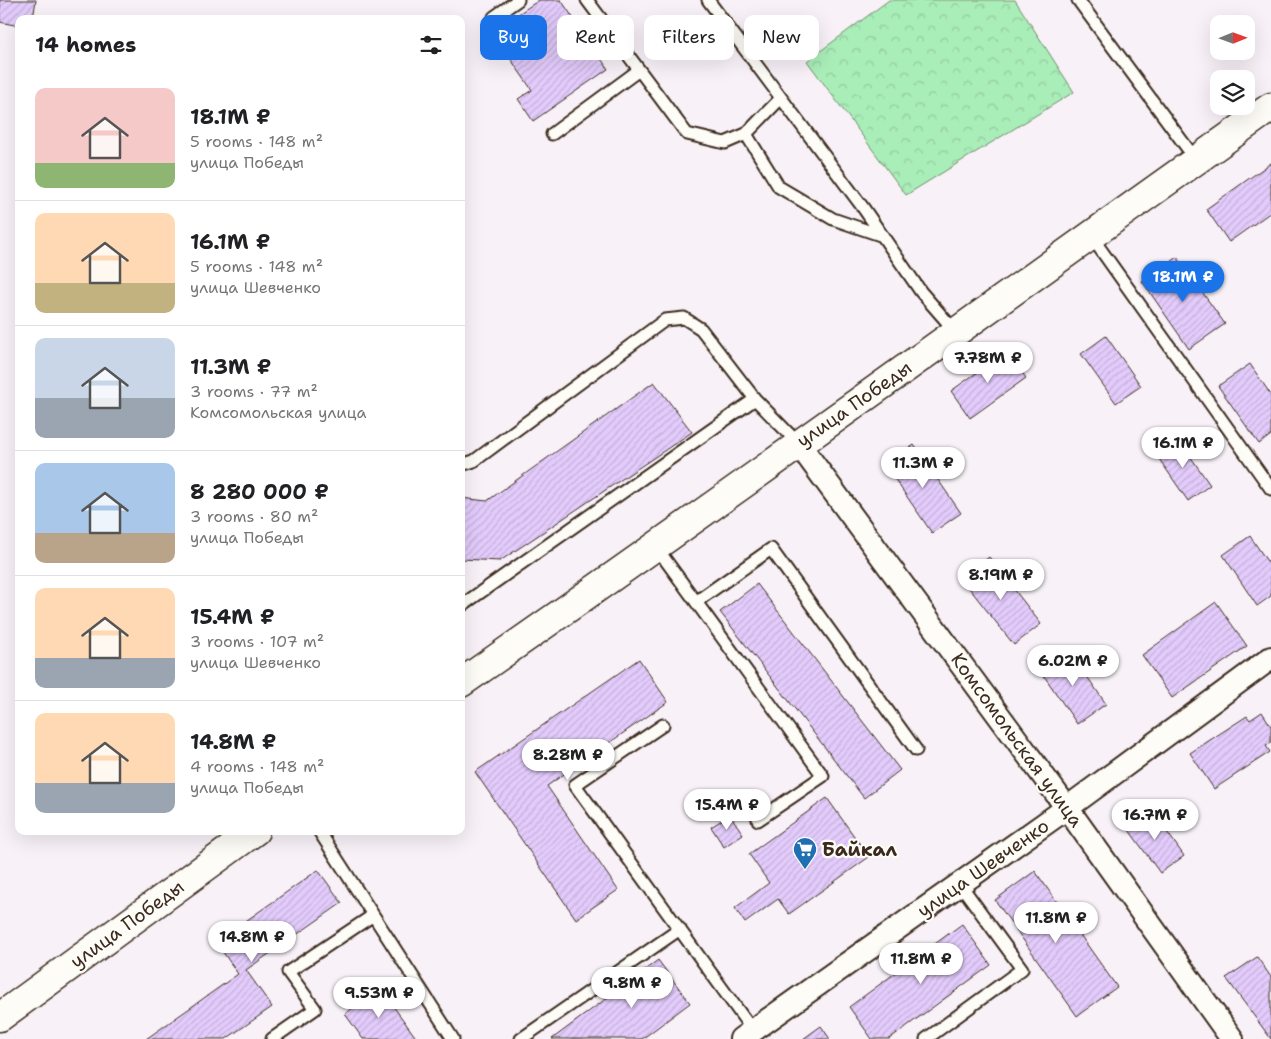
<!DOCTYPE html>
<html lang="en">
<head>
<meta charset="utf-8">
<style>
  body { margin:0; font-family:"Shantell Sans",sans-serif; background:#f6f6f6; color:#202124; height:100vh; display:flex; flex-direction:column; font-size:19px; white-space:nowrap }
  * { box-sizing:border-box; margin:0 }
  p { font-size:16px; color:#757577 }
  .icon { flex:none; width:28px; height:28px; fill:none; stroke:currentColor; stroke-width:2; stroke-linecap:round; stroke-linejoin:round }
  .map { position:relative; flex:1; overflow:hidden }
  .side { position:absolute; left:15px; top:15px; width:450px; height:820px; display:flex; flex-direction:column; background:#fff; border-radius:10px; box-shadow:0 5px 20px #0002 }
  .side>* { flex:none }
  .hud { position:absolute; left:480px; top:15px; width:475px; height:45px; display:flex; gap:10px }
  .needle { width:32px; rotate:89deg }
  .buttons { position:absolute; left:1210px; top:15px; display:grid; gap:10px }
  .buttons a { display:grid; place-items:center; width:45px; height:45px; border-radius:10px; background:#fff; box-shadow:0 5px 20px #0002; font-size:25px }
  .price { position:absolute; translate:-50% -42px; padding:0 11px; border-radius:18px; background:#fff; color:#222; font-size:16px; line-height:32px; filter:drop-shadow(0 1px 2px #0008) }
  .price::after { content:''; position:absolute; left:50%; top:30px; width:15px; height:11px; margin-left:-8px; background:inherit; clip-path:polygon(0 0,100% 0,50% 100%) }
  .price.active { background:#1a73e8; color:#fff }
  ul { padding:0; list-style:none }
  li { display:flex; align-items:center; gap:15px; height:125px; padding:0 20px }
  li+li { border-top:1px solid #e0e0e0 }
  li span { display:grid; place-items:center; flex:none; width:140px; height:100px; border-radius:10px; color:#555 }
  li>.icon { margin-inline-start:auto }
  span .icon { width:60px; height:60px; fill:#fffc; stroke-width:1 }
  li b { font-size:21px }
  h2 { display:flex; justify-content:space-between; align-items:center; height:60px; padding:0 20px; font-size:21px }
  .tag { padding:0 18px; border-radius:10px; background:#fff; box-shadow:0 5px 20px #0002; font-size:18px; line-height:45px }
  .tag.active { background:#1a73e8; color:#fff }
  .map>svg:first-child { display:block }
  .forest { fill:url(#forest-crowns); stroke:#728c6b }
  .building { fill:url(#building-hatch); stroke:#3b2a1e }
  .lines { fill:none; stroke-linecap:round; stroke-linejoin:round }
  .service-casing { stroke:#3b2a1e; stroke-width:15 }
  .minor-casing { stroke:#3b2a1e; stroke-width:26 }
  .tertiary-casing { stroke:#3b2a1e; stroke-width:31 }
  .service { stroke:#fdfcf7; stroke-width:11 }
  .minor { stroke:#fdfcf7; stroke-width:22 }
  .tertiary { stroke:#fdfcf7; stroke-width:28 }
  .labels { text-anchor:middle; dominant-baseline:central; stroke-width:4.5; stroke-linejoin:round; paint-order:stroke }
  .street-label { font-size:19px; fill:#3b2a1e; stroke:#fdfcf7 }
  .poi-label { font-size:19px; font-weight:bold; fill:#3b2a1e; stroke:#fdfcf7; text-anchor:start }
</style>
</head>
<body>
<div class="map">
<svg width="1271" height="1039" viewBox="0 0 1271 1039">
  <defs>
    <pattern id="forest-crowns" width="20" height="18" patternUnits="userSpaceOnUse" patternTransform="scale(1.25)"><rect width="20" height="18" fill="#a9edb8"/><path d="M2 6a3 3 0 1 1 6 0M12 15a3 3 0 1 1 6 0" fill="none" stroke="#92cb9e"/></pattern>
    <pattern id="building-hatch" width="6" height="6" patternUnits="userSpaceOnUse" patternTransform="scale(1.25)"><rect width="6" height="6" fill="#e3ccfc"/><path d="M-1 1l2-2M0 6l6-6M5 7l2-2" fill="none" stroke="#c4afd8"/></pattern>
  </defs>
  <rect width="100%" height="100%" fill="#f8f2f8"/>
  <filter id="ink" filterUnits="userSpaceOnUse"><feTurbulence type="fractalNoise" baseFrequency=".02" numOctaves="2"/><feDisplacementMap in="SourceGraphic" scale="10" xChannelSelector="R" yChannelSelector="G"/><feConvolveMatrix kernelMatrix="1 2 1 2 8 2 1 2 1" color-interpolation-filters="sRGB"/></filter>
  <g filter="url(#ink)">
    <path class="forest" d="M889 0H1015L1074 92 906 195 807 61Z"/>
    <path class="building" d="M0 0H36L33 19H19V26L0 22Z
      M539 0H561L608 69 533 121 518 99 532 90 492 32Z
      M1271 163V212L1229 242 1206 209Z
      M1177 257 1225 324 1189 349 1142 281Z
      M1106 336 1141 386 1116 403 1081 354Z
      M1007 351 1026 378 970 418 951 391Z
      M1250 364 1271 395V435L1259 444 1218 386Z
      M654 382 692 432 500 561 461 559V498L487 501Z
      M1177 437 1210 485 1188 501 1155 453Z
      M914 445 961 513 932 533 885 465Z
      M1250 536 1271 567V596L1257 606 1223 555Z
      M989 557 1041 624 1014 645 962 579Z
      M757 584 900 770 864 798 720 612Z
      M1216 602 1247 646 1172 698 1142 655Z
      M1069 650 1106 704 1077 724 1040 670Z
      M639 659 668 702 547 786 618 890 576 919 475 772Z
      M1262 712 1271 726V743L1266 746 1270 752 1214 789 1190 753 1247 716 1250 720Z
      M827 798 869 857 789 914 778 899 745 923 735 908 769 883 749 854Z
      M1151 809 1184 856 1160 873 1126 826Z
      M730 815 743 834 724 847 711 827Z
      M318 870 342 903 246 970 272 1007 226 1039H146L238 974 216 942Z
      M1035 871 1117 987 1077 1016 995 900Z
      M962 924 991 965 889 1039H872L849 1007Z
      M1257 957 1271 977V1039L1226 978Z
      M658 960 690 1003 642 1039H552Z
      M380 988 417 1039H363L345 1014Z
      M821 1026 830 1039H803Z"/>
    <g class="lines">
      <g class="service-casing">
        <path id="service" d="M587 0 687 134 725 143 746 134 779 187 833 219 883 236
          M708 0 864 209 921 292 955 331
          M1078 0 1196 160
          M494 17 518 0
          M552 134 639 70
          M746 134 781 98
          M1091 236 1271 489
          M461 465 474 461 665 320 684 318 701 329 755 399
          M656 547 823 776 758 820
          M697 601 771 549 916 750
          M461 606 755 399 798 443
          M663 725 575 785 753 1031
          M319 831 453 1039
          M272 1039 315 1009 288 972 372 916
          M521 1039 680 929
          M926 1039 1022 969 960 884"/>
      </g>
      <g class="minor-casing">
        <path id="minor" d="M798 443 1067 808 1232 1039
          M741 1039 1067 808 1271 658"/>
      </g>
      <g class="tertiary-casing">
        <path id="tertiary" d="M461 683C733 494 1001 299 1271 107
          M0 1017 255 831"/>
      </g>
      <use href="#service" class="service"/>
      <use href="#minor" class="minor"/>
      <use href="#tertiary" class="tertiary"/>
    </g>
  </g>
  <defs>
    <g id="supermarket-pin" transform="scale(1.25)"><path d="M0 17L-7.5 6A9.5 9.5 0 1 1 7.5 6Z" fill="#1f6fb2" stroke="#fdfcf7"/><path d="M-6-5.5h2.5l.6 2H6L4.5 2H-2.5L-4.4-4H-6ZM-1.5 3.2a1.3 1.3 0 1 0 .1 0ZM3 3.2a1.3 1.3 0 1 0 .1 0Z" fill="#fff"/></g>
  </defs>
  <g fill-rule="evenodd">
    <use href="#supermarket-pin" x="805" y="849"/>
  </g>
  <g class="labels">
    <g class="street-label">
      <text transform="translate(854 404) rotate(-35)">улица Победы</text>
      <text transform="translate(1017 740) rotate(54)">Комсомольская улица</text>
      <text transform="translate(983 868) rotate(-35)">улица Шевченко</text>
      <text transform="translate(127 924) rotate(-36)">улица Победы</text>
    </g>
    <g class="poi-label">
      <text x="822" y="849">Байкал</text>
    </g>
  </g>
</svg>
<div class="buttons">
<a><svg class="needle" viewBox="-14 -14 28 28"><path d="M0-13l5 13h-10z" fill="#e53935"/><path d="M0 13l5-13h-10z" fill="#757577"/></svg></a>
<a><svg class="icon" aria-label="layers" viewBox="0 0 24 24"><path d="M12 4l9 5-9 5-9-5zM3 14l9 5 9-5"/></svg></a>
</div>
<b class="price active" style="left:1183px;top:303px">18.1M ₽</b>
<b class="price" style="left:988px;top:384px">7.78M ₽</b>
<b class="price" style="left:1183px;top:469px">16.1M ₽</b>
<b class="price" style="left:923px;top:489px">11.3M ₽</b>
<b class="price" style="left:1001px;top:601px">8.19M ₽</b>
<b class="price" style="left:1073px;top:687px">6.02M ₽</b>
<b class="price" style="left:568px;top:781px">8.28M ₽</b>
<b class="price" style="left:727px;top:831px">15.4M ₽</b>
<b class="price" style="left:1155px;top:841px">16.7M ₽</b>
<b class="price" style="left:1056px;top:944px">11.8M ₽</b>
<b class="price" style="left:252px;top:963px">14.8M ₽</b>
<b class="price" style="left:921px;top:985px">11.8M ₽</b>
<b class="price" style="left:632px;top:1009px">9.8M ₽</b>
<b class="price" style="left:379px;top:1019px">9.53M ₽</b>
<div class="hud">
<a class="tag active">Buy</a>
<a class="tag">Rent</a>
<a class="tag">Filters</a>
<a class="tag">New</a>
</div>
<section class="side">
<h2>14 homes<svg class="icon" aria-label="filters" viewBox="0 0 24 24"><path d="M4 7h16M4 17h16"/><circle cx="9" cy="7" r="2"/><circle cx="15" cy="17" r="2"/></svg></h2>
<ul>
<li><span style="background:linear-gradient(#f6c9c9 75%,#8fb573 0)"><svg class="icon" aria-label="home" viewBox="0 0 24 24"><path d="M3 11l9-7 9 7M6 9v11h12V9"/></svg></span><div><b>18.1M ₽</b><p>5 rooms · 148 m²</p><p>улица Победы</p></div></li>
<li><span style="background:linear-gradient(#ffd9b3 70%,#c2b280 0)"><svg class="icon" aria-label="home" viewBox="0 0 24 24"><path d="M3 11l9-7 9 7M6 9v11h12V9"/></svg></span><div><b>16.1M ₽</b><p>5 rooms · 148 m²</p><p>улица Шевченко</p></div></li>
<li><span style="background:linear-gradient(#c9d6e8 60%,#9aa5b1 0)"><svg class="icon" aria-label="home" viewBox="0 0 24 24"><path d="M3 11l9-7 9 7M6 9v11h12V9"/></svg></span><div><b>11.3M ₽</b><p>3 rooms · 77 m²</p><p>Комсомольская улица</p></div></li>
<li><span style="background:linear-gradient(#a9c7e8 70%,#b9a48a 0)"><svg class="icon" aria-label="home" viewBox="0 0 24 24"><path d="M3 11l9-7 9 7M6 9v11h12V9"/></svg></span><div><b>8 280 000 ₽</b><p>3 rooms · 80 m²</p><p>улица Победы</p></div></li>
<li><span style="background:linear-gradient(#ffd9b3 70%,#9aa5b1 0)"><svg class="icon" aria-label="home" viewBox="0 0 24 24"><path d="M3 11l9-7 9 7M6 9v11h12V9"/></svg></span><div><b>15.4M ₽</b><p>3 rooms · 107 m²</p><p>улица Шевченко</p></div></li>
<li><span style="background:linear-gradient(#ffd9b3 70%,#9aa5b1 0)"><svg class="icon" aria-label="home" viewBox="0 0 24 24"><path d="M3 11l9-7 9 7M6 9v11h12V9"/></svg></span><div><b>14.8M ₽</b><p>4 rooms · 148 m²</p><p>улица Победы</p></div></li>
</ul>
</section>
</div>
</body>
</html>
